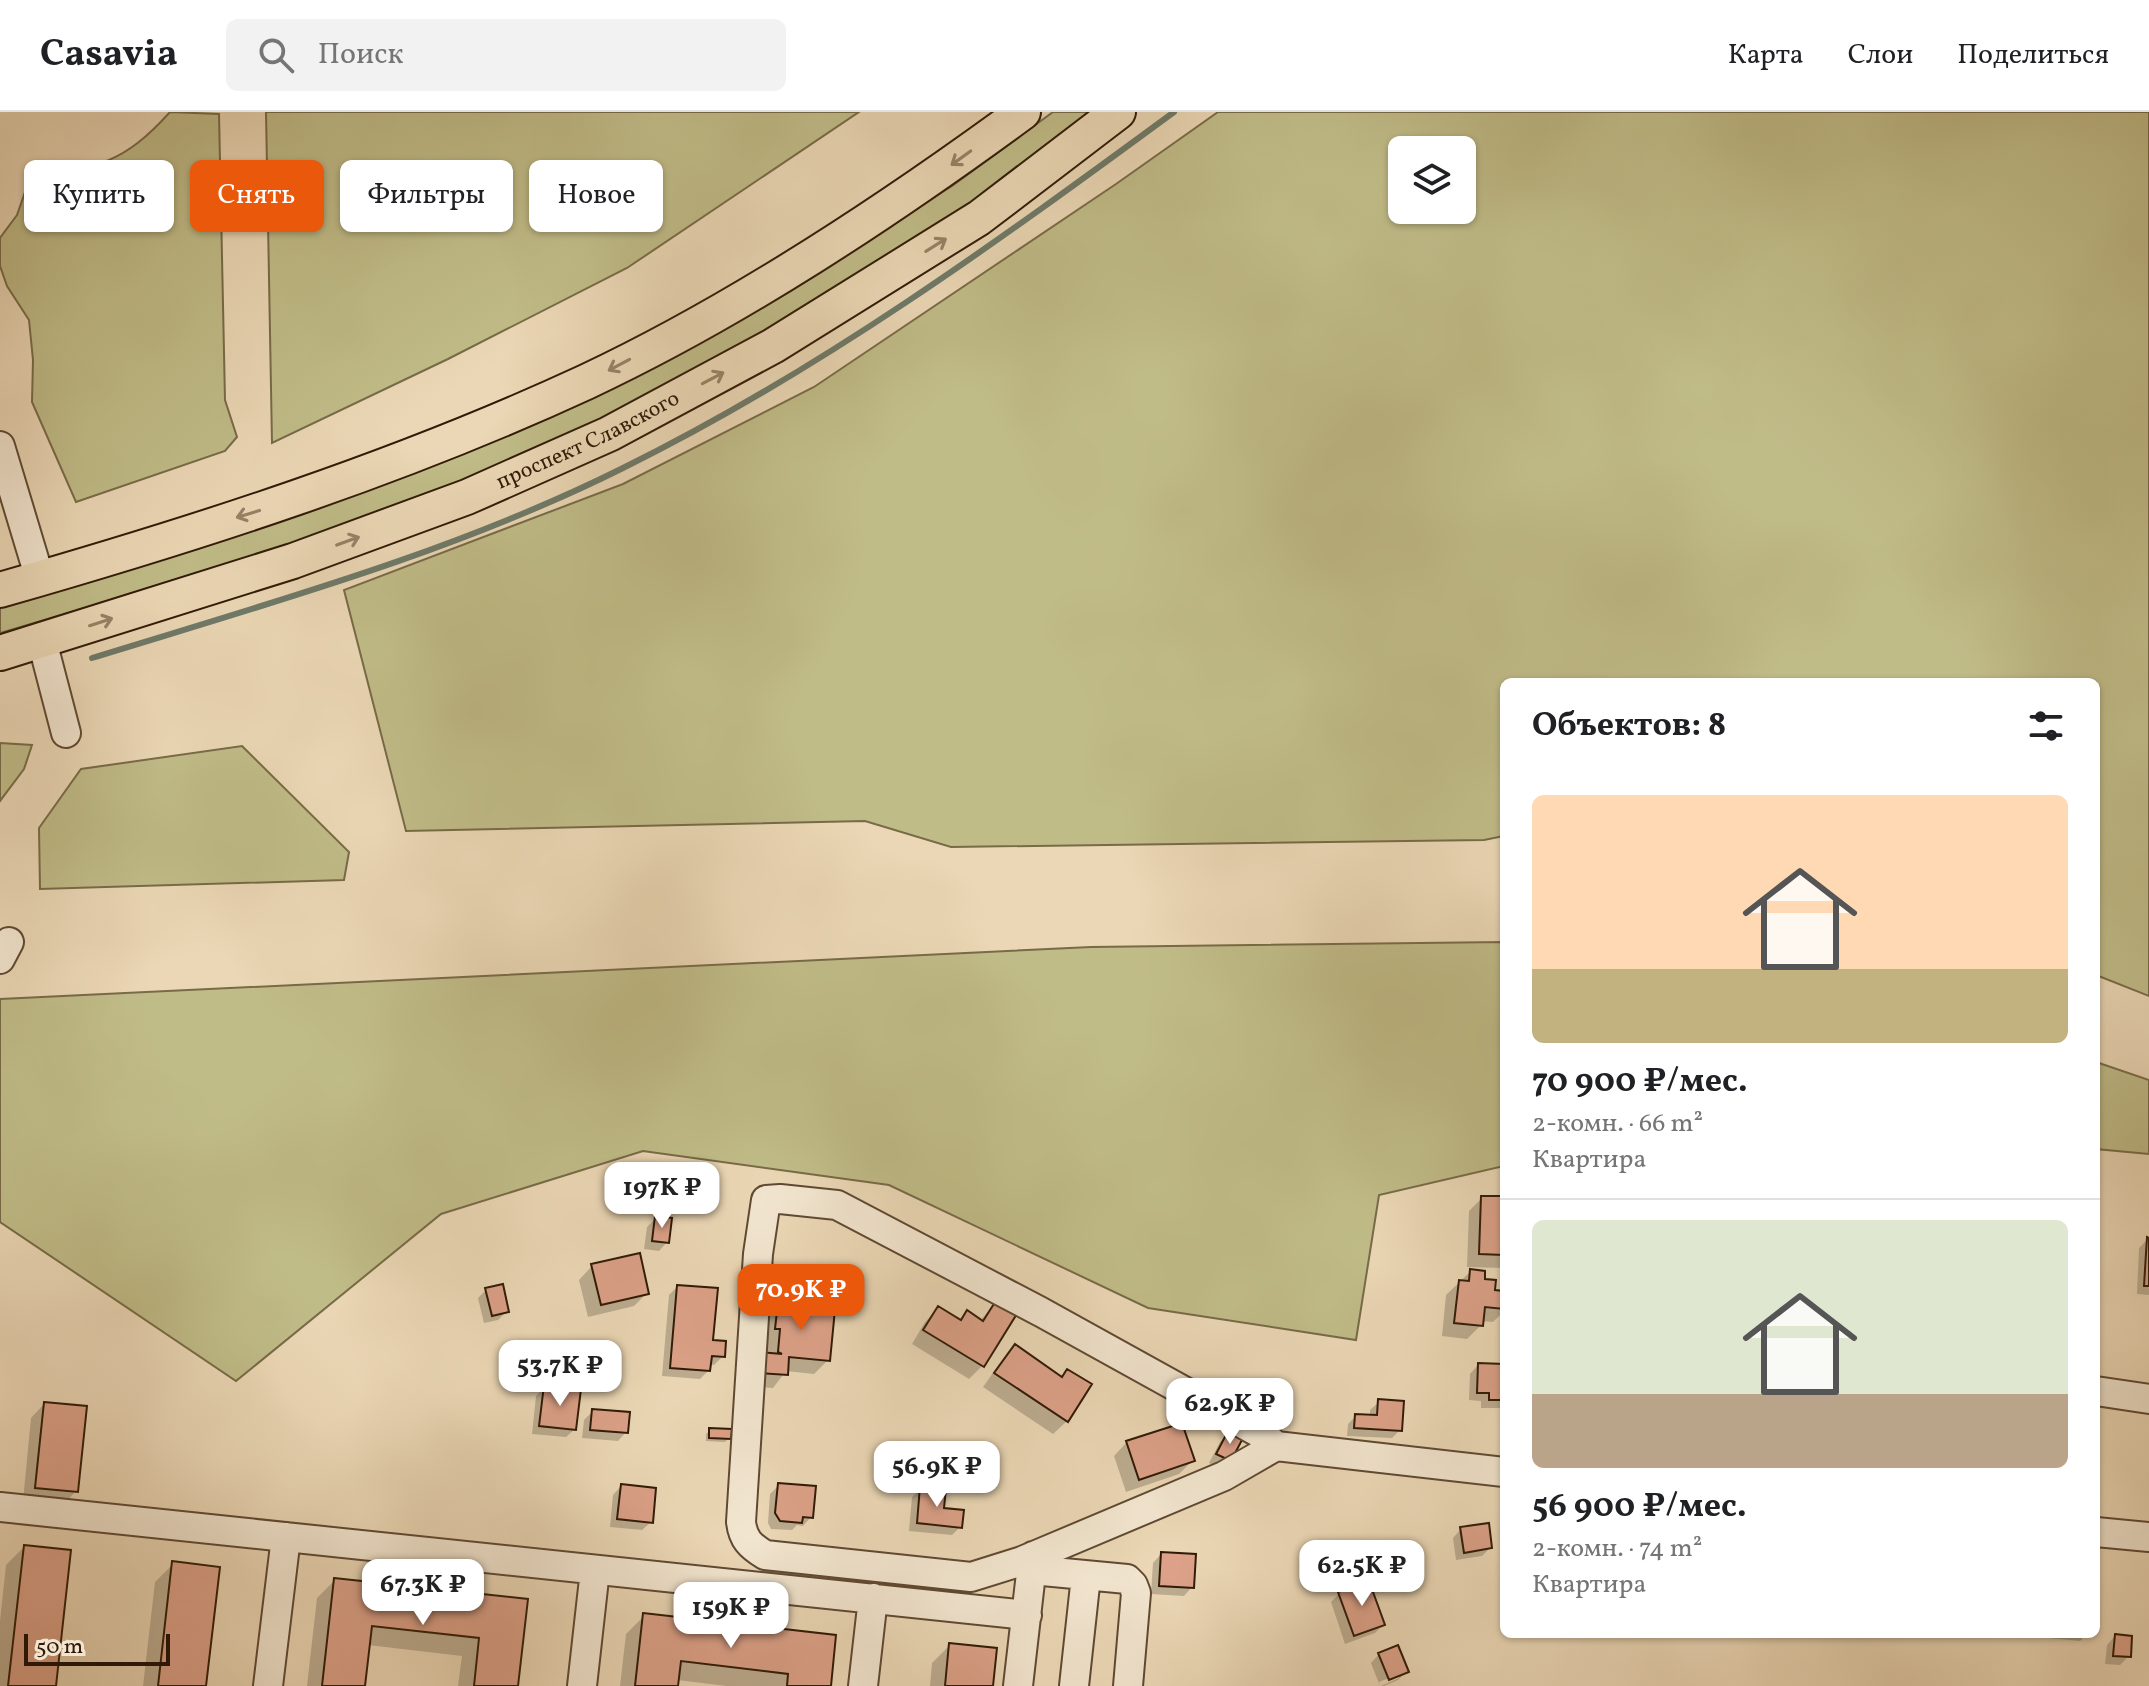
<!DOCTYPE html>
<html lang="ru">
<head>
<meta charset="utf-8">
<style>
  body { margin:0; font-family:Vollkorn,serif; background:#f2f2f2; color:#202124; height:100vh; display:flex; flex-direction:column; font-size:30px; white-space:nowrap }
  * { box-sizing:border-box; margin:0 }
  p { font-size:26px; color:#757577 }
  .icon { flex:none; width:44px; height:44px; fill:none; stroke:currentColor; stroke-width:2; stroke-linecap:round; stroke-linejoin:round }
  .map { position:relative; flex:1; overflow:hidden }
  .side { position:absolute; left:1500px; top:566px; width:600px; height:960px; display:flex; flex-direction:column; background:#fff; border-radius:12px; box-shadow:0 2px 6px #0004 }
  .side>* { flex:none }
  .banner { position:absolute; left:24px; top:48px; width:760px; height:72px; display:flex; gap:16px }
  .controls { position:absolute; left:1388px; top:24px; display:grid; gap:16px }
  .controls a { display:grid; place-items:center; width:88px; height:88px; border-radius:12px; background:#fff; box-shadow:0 2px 6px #0004; font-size:40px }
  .scale { position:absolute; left:24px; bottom:20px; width:146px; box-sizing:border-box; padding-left:8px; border:4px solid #301a07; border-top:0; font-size:22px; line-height:28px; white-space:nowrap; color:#301a07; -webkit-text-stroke:6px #f2e5cf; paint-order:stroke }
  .price { position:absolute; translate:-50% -68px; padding:0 18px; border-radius:16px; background:#fff; color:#222; font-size:26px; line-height:52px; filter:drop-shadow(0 2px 4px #0008) }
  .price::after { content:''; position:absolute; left:50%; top:48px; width:24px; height:18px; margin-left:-12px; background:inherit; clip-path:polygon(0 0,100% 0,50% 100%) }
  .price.selected { background:#ea580c; color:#fff }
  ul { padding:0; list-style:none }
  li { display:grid; align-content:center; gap:16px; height:424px; padding:0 32px }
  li+li { border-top:2px solid #e0e0e0 }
  li span { display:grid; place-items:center; height:248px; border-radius:12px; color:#555 }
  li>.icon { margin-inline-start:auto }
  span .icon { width:144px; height:144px; fill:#fffc; stroke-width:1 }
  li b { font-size:34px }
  h2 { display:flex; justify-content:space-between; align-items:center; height:96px; padding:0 32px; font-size:34px }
  .pill { padding:0 28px; border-radius:12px; background:#fff; box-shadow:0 2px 6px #0004; font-size:28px; line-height:72px }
  .pill.selected { background:#ea580c; color:#fff }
  header { display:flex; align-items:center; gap:48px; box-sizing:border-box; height:112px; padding:0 40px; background:#fff; border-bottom:2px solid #e0e0e0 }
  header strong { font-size:38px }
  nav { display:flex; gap:44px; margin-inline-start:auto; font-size:28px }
  .search { width:560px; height:72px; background:#f2f2f2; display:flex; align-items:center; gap:20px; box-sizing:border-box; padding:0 28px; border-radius:12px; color:#757577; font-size:30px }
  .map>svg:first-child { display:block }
  .green { fill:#c0bc88; stroke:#786b48; stroke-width:2; fill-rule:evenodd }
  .shadow { fill:#0003 }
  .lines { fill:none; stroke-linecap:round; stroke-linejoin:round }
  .stream { stroke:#6e7a69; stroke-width:6 }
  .building { fill:#dca188; stroke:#301a07; stroke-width:2 }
  .minor-casing { stroke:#5f4932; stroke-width:32 }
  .major-casing { stroke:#301a07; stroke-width:38 }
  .minor { stroke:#f2e5cf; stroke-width:28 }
  .major { stroke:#ebd7b5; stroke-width:34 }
  .oneway { stroke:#978267 }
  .labels { text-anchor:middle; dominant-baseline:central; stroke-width:8; stroke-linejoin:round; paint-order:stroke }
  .street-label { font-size:22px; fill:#301a07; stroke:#f2e5cf }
</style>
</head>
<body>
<header>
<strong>Casavia</strong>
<div class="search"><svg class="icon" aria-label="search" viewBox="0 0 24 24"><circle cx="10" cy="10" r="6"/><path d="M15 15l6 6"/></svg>Поиск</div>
<nav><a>Карта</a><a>Слои</a><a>Поделиться</a></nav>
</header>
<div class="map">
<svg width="2149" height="1574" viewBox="0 0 2149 1574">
  <rect width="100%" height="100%" fill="#ebd7b5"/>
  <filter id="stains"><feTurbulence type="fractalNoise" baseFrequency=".0025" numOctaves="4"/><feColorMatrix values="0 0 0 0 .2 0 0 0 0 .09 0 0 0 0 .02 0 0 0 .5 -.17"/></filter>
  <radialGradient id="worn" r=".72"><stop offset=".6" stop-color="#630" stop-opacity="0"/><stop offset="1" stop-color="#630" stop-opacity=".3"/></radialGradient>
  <path class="green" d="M170 0 219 2 225 288 237 325 225 339 76 390 32 290 33 248 29 208 7 174 0 154V126L17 103 31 63C98 56 123 52 170 0Z
    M266 0H859L627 156 448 247 272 331Z
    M1053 0H1093L960 99 756 229 598 309 436 383 276 440 0 521V491L743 205 952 74Z
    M1218 0H2149V884L2096 863V570H1504V724L1484 728 951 735 865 709 406 719 344 478 623 372 814 275 1116 72ZM1402 38H1462V98H1402Z
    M0 631 32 633 24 657 0 689Z
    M242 634 349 740 344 768 40 777 39 716 81 657Z
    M1504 830V1054L1379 1083 1356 1228 1148 1196 889 1073 643 1039 441 1102 236 1269 0 1110V887L1091 835Z
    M2096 950 2149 968V1042L2096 1037Z"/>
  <path class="shadow" d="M1482 1086H1504V1156L1467 1155 1469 1099Z
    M656 1106 667 1130 659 1139 644 1137 647 1115Z
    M2148 1127 2149 1183 2137 1182 2139 1136Z
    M592 1154 647 1181 634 1194 588 1205 579 1168Z
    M1471 1159 1493 1180 1504 1181V1199L1493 1210 1481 1209V1213L1467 1227 1442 1224 1446 1183Z
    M677 1175 723 1244 714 1253 709 1252V1258L700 1267 662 1264 669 1183Z
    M486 1178 507 1199 498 1208 484 1211 478 1186Z
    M780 1183 828 1248 814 1262 786 1259 773 1276 746 1274 767 1243 768 1230 763 1229 766 1197Z
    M997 1189 982 1254 969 1267 912 1232 925 1210 938 1197 959 1209 967 1201 980 1209Z
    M1015 1235 1060 1266 1067 1259V1309L1053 1322 983 1275 1002 1248Z
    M1478 1253 1504 1254V1292L1500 1296H1481V1289L1469 1288 1470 1262Z
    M544 1275 575 1317 566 1325 532 1322 536 1284Z
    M1379 1290 1400 1318 1392 1326 1347 1324 1348 1312 1356 1304 1370 1305V1298Z
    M44 1292 76 1379 63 1393 23 1389 31 1306Z
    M593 1299 626 1320 618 1329 582 1326 584 1308Z
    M710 1318 729 1326 725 1330 706 1329V1322Z
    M1229 1321 1240 1327 1221 1357 1209 1351 1220 1330Z
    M1127 1330 1192 1349 1179 1362 1126 1380 1114 1344Z
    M779 1373 811 1405 803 1414 797 1413 792 1418 771 1417 768 1411 770 1382Z
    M621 1374 651 1410 642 1418 610 1415 613 1383Z
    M921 1377 960 1415 952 1423 909 1419 912 1385Z
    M1461 1417 1490 1436 1482 1444 1456 1448 1453 1426Z
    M1504 1421V1460L1502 1423Z
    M24 1435 54 1574H0V1509L6 1453Z
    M1161 1442 1192 1475 1184 1484 1151 1482 1153 1451Z
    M173 1452 204 1574H143L155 1470Z
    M335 1468 525 1489 516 1574H458L462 1544 368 1533 363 1574H307L317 1486Z
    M1339 1482 1383 1513 1375 1521 1345 1532 1331 1490Z
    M644 1504 829 1574H727L677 1568 676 1574H620L626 1522Z
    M2038 1522H2087L2080 1529 2038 1525Z
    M2115 1524 2129 1544 2120 1553 2105 1552 2107 1533Z
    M950 1533 991 1574H930L932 1551Z
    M1379 1542 1407 1559 1398 1568 1384 1574H1381L1399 1566V1562L1379 1570 1380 1574 1371 1551Z"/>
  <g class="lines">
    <path class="stream" d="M92 546C270 491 455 440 623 356 820 259 997 130 1174 0"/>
  </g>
  <path class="building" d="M1481 1084H1504V1143L1479 1142Z
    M655 1104 672 1106 669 1131 652 1129Z
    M2147 1125 2149 1126V1174H2144Z
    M640 1141 649 1182 601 1193 591 1152Z
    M1470 1157 1485 1159V1167L1496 1168 1495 1178 1504 1179V1197L1485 1195 1483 1214 1454 1211 1459 1168 1469 1169Z
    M503 1172 509 1200 492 1204 485 1176Z
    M677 1173 718 1176 713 1228 726 1229 725 1245 712 1244 710 1259 670 1256Z
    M779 1181 836 1187 830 1249 789 1245 788 1263 758 1261 760 1240 782 1242 778 1240 780 1217H775Z
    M997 1187 1018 1200 984 1255 923 1218 938 1194 961 1208 967 1198 983 1209Z
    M1015 1232 1062 1265 1067 1257 1092 1272 1068 1310 994 1261Z
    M1478 1251 1504 1252V1288H1489V1281H1477Z
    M544 1273 581 1277 576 1318 539 1314Z
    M1378 1287 1404 1289 1402 1319 1354 1316 1355 1302 1377 1303Z
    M44 1290 87 1294 78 1380 35 1376Z
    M592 1297 630 1300 628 1321 590 1318Z
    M1182 1311 1195 1349 1139 1368 1126 1329Z
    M709 1316 732 1317 731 1327 709 1326Z
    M1228 1319 1243 1326 1231 1349 1216 1342Z
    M778 1371 816 1374 813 1406 803 1405 802 1411 780 1409 775 1401Z
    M621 1372 656 1376 653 1411 617 1407Z
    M920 1374 946 1377 944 1396 964 1398 962 1416 917 1411Z
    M1489 1411 1492 1436 1464 1441 1460 1415Z
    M24 1433 71 1438 56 1574H8Z
    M1161 1440 1196 1442 1194 1476 1159 1474Z
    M172 1449 220 1455 206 1574H158Z
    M334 1466 528 1487 518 1574H474L479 1526 372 1514 365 1574H322Z
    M1369 1469 1385 1513 1354 1524 1338 1480Z
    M643 1501 836 1523 831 1574H787L788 1562 681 1549 678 1574H635Z
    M2115 1522 2132 1524 2131 1545 2113 1544Z
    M949 1531 997 1536 993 1574H945Z
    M1398 1533 1409 1560 1389 1568 1378 1541Z"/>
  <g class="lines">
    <g class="minor-casing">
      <path id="minor" d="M0 334 40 467
        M42 529 66 621
        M0 847 9 830
        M780 1087 837 1093 1041 1200 1265 1324 1276 1334 1224 1364 1022 1449 971 1465 765 1443C750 1434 743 1427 741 1410L758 1142 766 1088Z
        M2096 1279 2149 1287
        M1276 1334 1504 1360
        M0 1395 1027 1503
        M2096 1420 2149 1425
        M1032 1458 1127 1467 1133 1473 1136 1481 1128 1574
        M268 1574 286 1425
        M582 1574 595 1458
        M863 1574 873 1486
        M1018 1574 1033 1444
        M1074 1574 1086 1464"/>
    </g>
    <g class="major-casing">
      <g id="major">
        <path d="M0 478C199 421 398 357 586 270 739 198 888 99 1023 0"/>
        <path id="s1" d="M0 541 293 449 467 385 609 322 773 234 979 106 1118 0"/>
      </g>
    </g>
    <use href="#minor" class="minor"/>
    <use href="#major" class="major"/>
  </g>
  <defs><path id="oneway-shaft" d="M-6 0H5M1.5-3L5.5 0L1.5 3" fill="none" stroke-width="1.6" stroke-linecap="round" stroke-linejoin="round" transform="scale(2)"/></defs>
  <g class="oneway">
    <use href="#oneway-shaft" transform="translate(961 46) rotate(144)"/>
    <use href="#oneway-shaft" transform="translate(936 133) rotate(-32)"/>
    <use href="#oneway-shaft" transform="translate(619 253) rotate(152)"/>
    <use href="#oneway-shaft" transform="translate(713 266) rotate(-28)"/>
    <use href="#oneway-shaft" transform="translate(248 402) rotate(163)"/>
    <use href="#oneway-shaft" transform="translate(348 429) rotate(-20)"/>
    <use href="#oneway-shaft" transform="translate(101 510) rotate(-18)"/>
  </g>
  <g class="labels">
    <g class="street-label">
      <text stroke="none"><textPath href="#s1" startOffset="626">проспект Славского</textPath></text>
    </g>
  </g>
  <rect width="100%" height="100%" filter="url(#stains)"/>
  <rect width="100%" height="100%" fill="url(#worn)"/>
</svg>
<div class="controls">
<a><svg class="icon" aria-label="layers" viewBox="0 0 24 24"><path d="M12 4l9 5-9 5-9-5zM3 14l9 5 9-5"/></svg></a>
</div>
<div class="scale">50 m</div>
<b class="price" style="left:662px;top:1118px">197K ₽</b>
<b class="price selected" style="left:801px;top:1220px">70.9K ₽</b>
<b class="price" style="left:560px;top:1296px">53.7K ₽</b>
<b class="price" style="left:1230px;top:1334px">62.9K ₽</b>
<b class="price" style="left:937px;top:1397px">56.9K ₽</b>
<b class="price" style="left:1362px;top:1496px">62.5K ₽</b>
<b class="price" style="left:423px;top:1515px">67.3K ₽</b>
<b class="price" style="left:731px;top:1538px">159K ₽</b>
<div class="banner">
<a class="pill">Купить</a>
<a class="pill selected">Снять</a>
<a class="pill">Фильтры</a>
<a class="pill">Новое</a>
</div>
<section class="side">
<h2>Объектов: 8<svg class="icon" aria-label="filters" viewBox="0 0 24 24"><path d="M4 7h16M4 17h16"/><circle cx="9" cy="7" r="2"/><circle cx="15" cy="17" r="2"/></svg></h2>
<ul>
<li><span style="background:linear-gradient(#ffd9b3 70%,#c2b280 0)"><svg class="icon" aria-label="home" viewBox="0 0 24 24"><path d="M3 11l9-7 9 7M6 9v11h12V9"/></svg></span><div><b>70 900 ₽/мес.</b><p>2-комн. · 66 m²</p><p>Квартира</p></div></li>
<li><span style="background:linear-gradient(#dfe7d0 70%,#b9a48a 0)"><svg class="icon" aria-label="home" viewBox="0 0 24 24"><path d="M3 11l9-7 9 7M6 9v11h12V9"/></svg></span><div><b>56 900 ₽/мес.</b><p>2-комн. · 74 m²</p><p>Квартира</p></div></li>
</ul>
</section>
</div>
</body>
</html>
